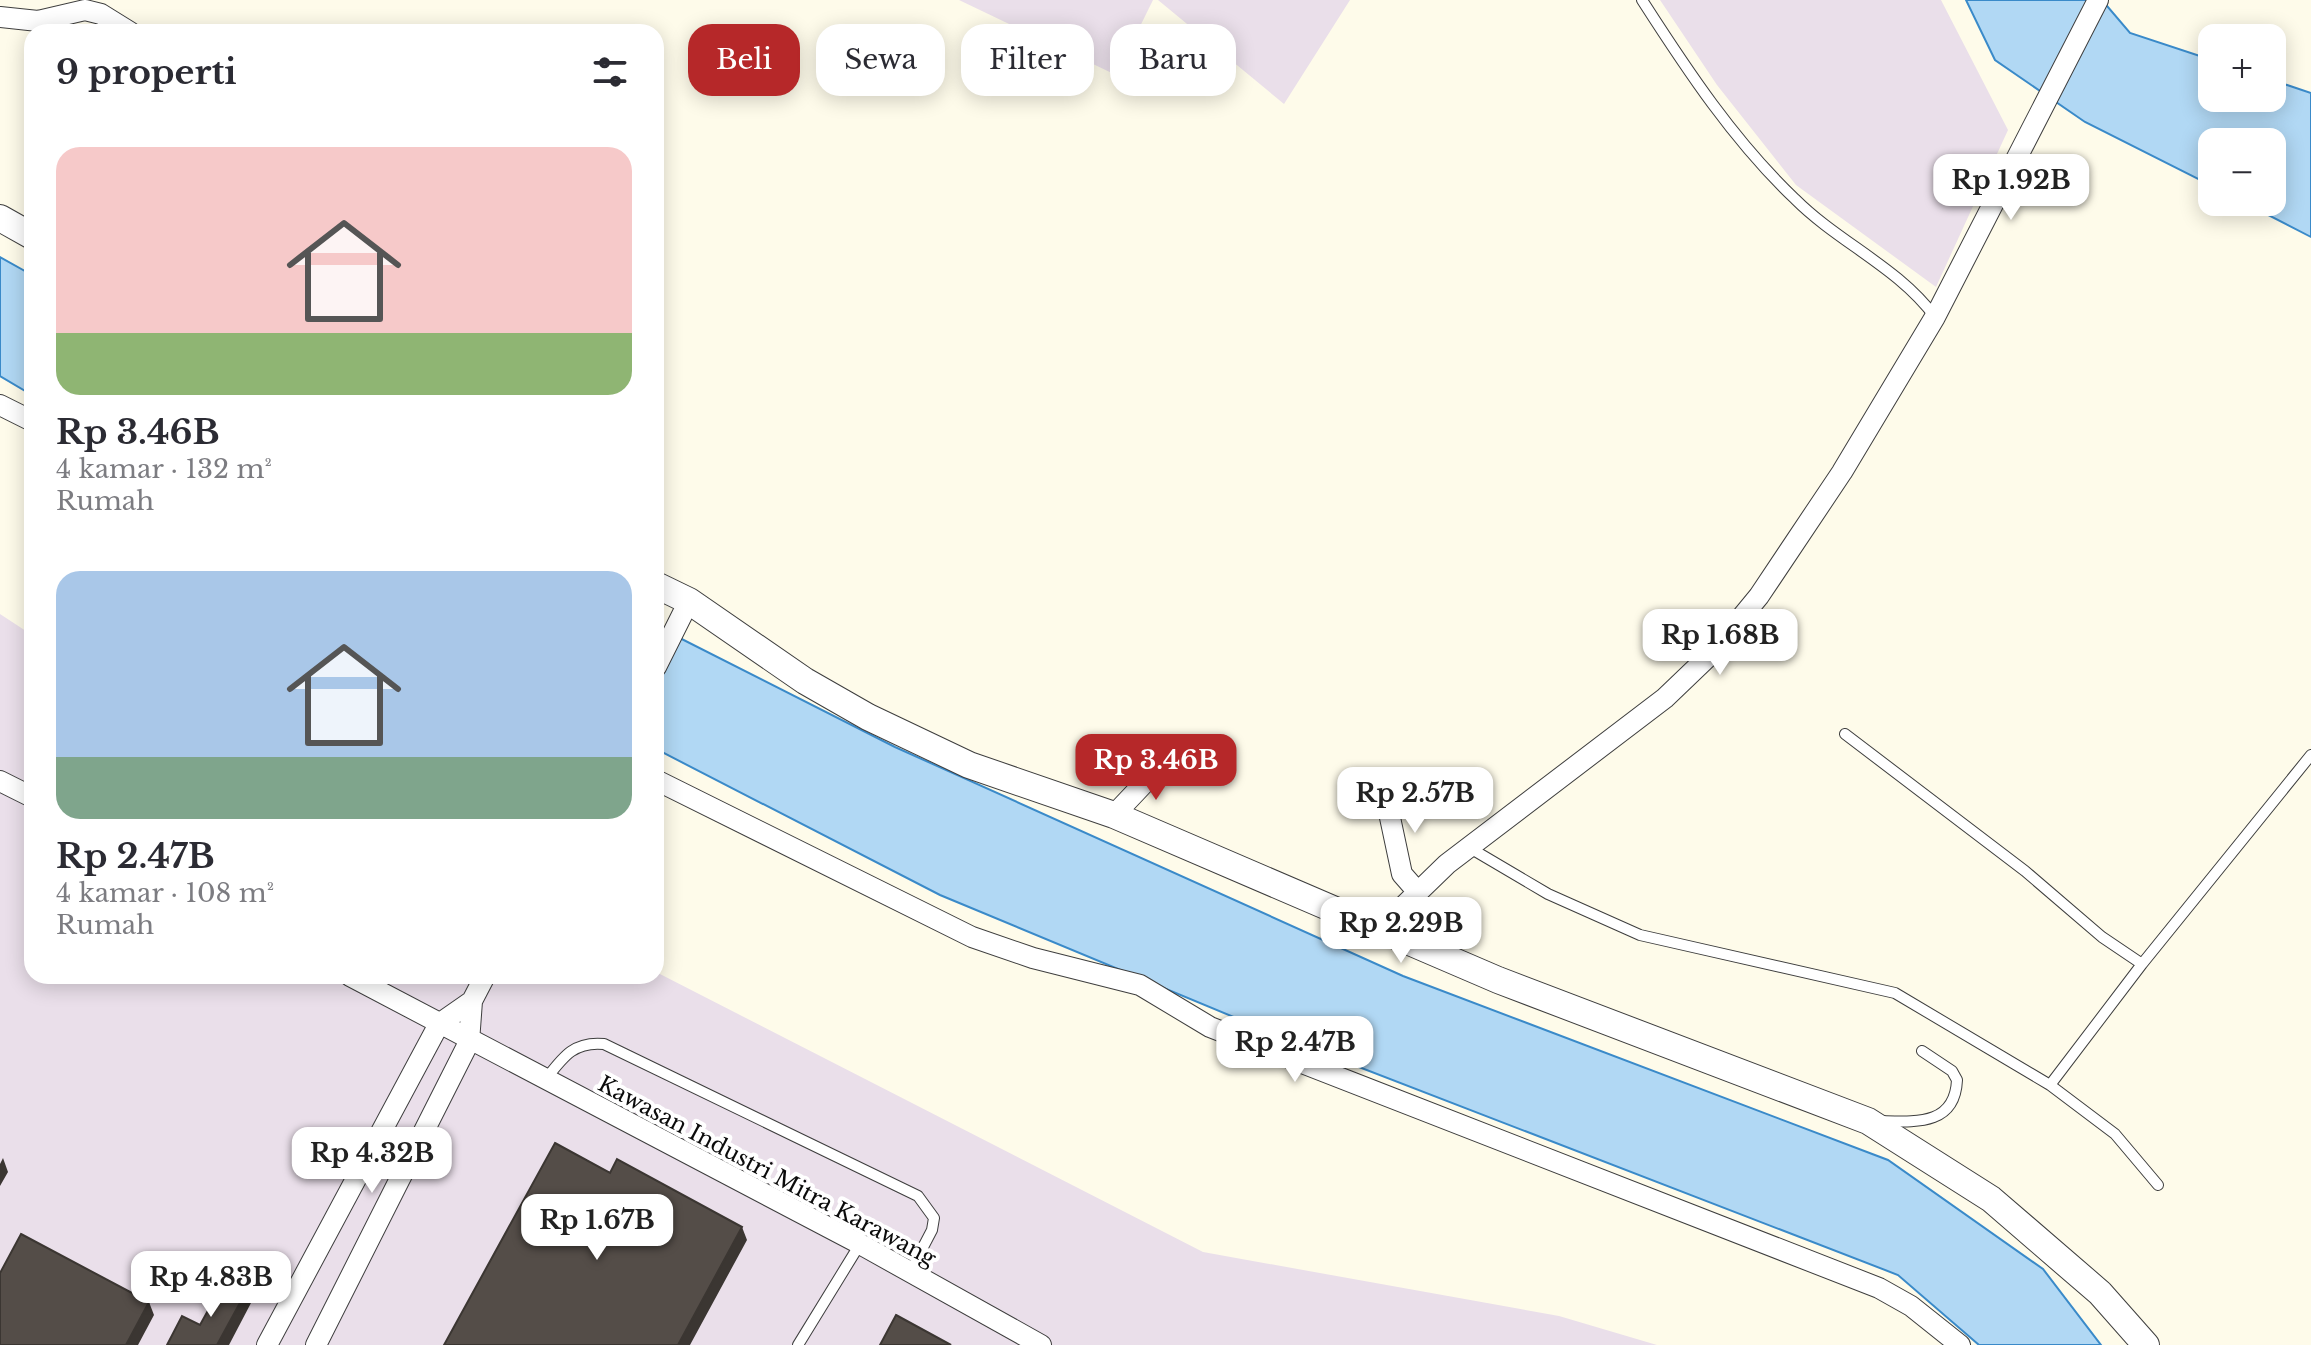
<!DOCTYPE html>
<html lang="id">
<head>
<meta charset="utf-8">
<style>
  body { margin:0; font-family:"Libre Baskerville",serif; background:#f2f2f3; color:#2b2b33; height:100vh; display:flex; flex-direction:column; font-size:30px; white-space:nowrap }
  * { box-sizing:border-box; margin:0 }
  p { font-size:26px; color:#7c7c81 }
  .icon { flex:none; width:44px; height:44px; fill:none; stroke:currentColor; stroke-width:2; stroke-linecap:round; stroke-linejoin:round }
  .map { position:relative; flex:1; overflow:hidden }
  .panel { position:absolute; left:24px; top:24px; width:640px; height:960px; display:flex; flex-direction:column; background:#fff; border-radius:24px; box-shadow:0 4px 20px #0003 }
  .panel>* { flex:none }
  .guide { position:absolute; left:688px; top:24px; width:760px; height:72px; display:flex; gap:16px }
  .buttons { position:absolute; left:2198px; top:24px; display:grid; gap:16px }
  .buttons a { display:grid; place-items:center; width:88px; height:88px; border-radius:16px; background:#fff; box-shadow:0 4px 20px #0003; font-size:40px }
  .price { position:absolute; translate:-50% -68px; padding:0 18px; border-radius:16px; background:#fff; color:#222; font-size:26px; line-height:52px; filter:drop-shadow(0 2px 4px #0008) }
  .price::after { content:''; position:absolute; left:50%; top:48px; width:24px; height:18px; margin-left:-12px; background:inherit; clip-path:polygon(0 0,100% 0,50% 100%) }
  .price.selected { background:#b62829; color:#fff }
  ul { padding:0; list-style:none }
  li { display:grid; align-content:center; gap:16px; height:424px; padding:0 32px }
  li span { display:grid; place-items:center; height:248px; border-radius:24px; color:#555 }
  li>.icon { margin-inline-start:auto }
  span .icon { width:144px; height:144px; fill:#fffc; stroke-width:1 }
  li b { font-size:34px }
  h2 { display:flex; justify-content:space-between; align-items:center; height:96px; padding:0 32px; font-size:34px }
  .chip { padding:0 28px; border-radius:24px; background:#fff; box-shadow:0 4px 20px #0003; font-size:28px; line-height:72px }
  .chip.selected { background:#b62829; color:#fff }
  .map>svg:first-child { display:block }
  .industrial { fill:#eadfea }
  .water { fill:#b1d8f4; stroke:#3a8ac9; stroke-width:2 }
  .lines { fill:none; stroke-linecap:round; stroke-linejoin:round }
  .service-casing { stroke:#3e3e3e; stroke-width:12 }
  .minor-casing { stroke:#3e3e3e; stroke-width:22 }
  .tertiary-casing { stroke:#3e3e3e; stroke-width:28 }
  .service { stroke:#fff; stroke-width:10 }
  .minor { stroke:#fff; stroke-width:20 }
  .tertiary { stroke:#fff; stroke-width:26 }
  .shaded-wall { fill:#3b3632 }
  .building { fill:#544d48; stroke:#3b3632; stroke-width:2 }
  .labels { text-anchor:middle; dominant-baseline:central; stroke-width:8; stroke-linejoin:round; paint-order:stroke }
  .street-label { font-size:22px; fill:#0b0b0b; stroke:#fff }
</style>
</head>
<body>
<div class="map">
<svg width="2311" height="1345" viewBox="0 0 2311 1345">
  <rect width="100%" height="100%" fill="#fefbea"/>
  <path class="industrial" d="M959 0H1153L1116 75Z
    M1158 0H1350L1284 104Z
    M1660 0H1941L2008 130 1936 287 1796 185 1717 85Z
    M0 614 32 635V976H656V972L1203 1252 1559 1316 1657 1345H0Z"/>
  <path class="water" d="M1966 0H2102L2130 33 2212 60V98H2272V80L2311 93V237L2243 202H2272V142H2212V186L2085 122 1995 60Z
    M0 257 32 275V395L0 376Z
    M656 626 895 747 1403 976 1888 1160 2043 1269 2101 1345H1979L1898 1275 1289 1040 940 895 656 749Z"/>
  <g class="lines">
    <g class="service-casing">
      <path id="service" d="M1642 0C1687 70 1734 141 1795 199 1839 243 1898 267 1935 317
        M1845 734 2025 871 2102 937 2142 964
        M1470 848 1548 894 1640 935 1895 993 2050 1085 2115 1134 2158 1185
        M546 1079C563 1057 574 1041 604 1044L918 1196 934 1218 932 1230 909 1274
        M2050 1085 2142 964 2311 755
        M1882 1121C1917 1122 1955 1125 1957 1080L1952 1071 1922 1051
        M798 1345 860 1244"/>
    </g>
    <g class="minor-casing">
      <path id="minor" d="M0 17 38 21 85 10 101 14 130 32
        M0 405 32 421
        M656 667 689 601
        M656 780 972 937 1033 958 1140 985 1210 1027 1879 1288 1911 1306 1960 1345
        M0 781 32 797
        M1385 794 1402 874 1416 890
        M1114 815 1168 758
        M1380 929 1447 864 1665 698 1713 652 1759 596 1842 472 1935 317 2098 0
        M350 976 860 1244 1041 1345
        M267 1345 439 1024 472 1001
        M316 1345 469 1042 472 1001 485 976"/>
    </g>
    <g class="tertiary-casing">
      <path id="tertiary" d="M0 218 32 236
        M656 585 689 601 805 681 868 717 969 765 1114 815 1498 980 1868 1121 1991 1199 2100 1293 2146 1345"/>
    </g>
    <use href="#service" class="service"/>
    <use href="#minor" class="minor"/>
    <use href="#tertiary" class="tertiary"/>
  </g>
  <path class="shaded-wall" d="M3 1158 8 1172 0 1186V1164Z
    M742 1227 747 1240 690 1345H678Z
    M247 1290 251 1303 229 1345H217Z
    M149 1302 154 1315 138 1345H126Z"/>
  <path class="building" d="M555 1143 610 1173 617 1159 742 1227 678 1345H444Z
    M21 1234 149 1302 126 1345H0V1273Z
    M226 1278 247 1290 217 1345H167L182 1316 200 1325Z
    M896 1315 951 1345H880Z"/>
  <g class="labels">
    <g class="street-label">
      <text transform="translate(767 1171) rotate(28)">Kawasan Industri Mitra Karawang</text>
    </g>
  </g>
</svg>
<div class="buttons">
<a>+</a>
<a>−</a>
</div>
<b class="price" style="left:2011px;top:222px">Rp 1.92B</b>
<b class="price" style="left:1720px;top:677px">Rp 1.68B</b>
<b class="price selected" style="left:1156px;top:802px">Rp 3.46B</b>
<b class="price" style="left:1415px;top:835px">Rp 2.57B</b>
<b class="price" style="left:1401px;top:965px">Rp 2.29B</b>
<b class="price" style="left:1295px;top:1084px">Rp 2.47B</b>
<b class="price" style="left:372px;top:1195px">Rp 4.32B</b>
<b class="price" style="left:597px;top:1262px">Rp 1.67B</b>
<b class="price" style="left:211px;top:1319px">Rp 4.83B</b>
<div class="guide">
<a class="chip selected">Beli</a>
<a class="chip">Sewa</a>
<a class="chip">Filter</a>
<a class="chip">Baru</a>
</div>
<section class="panel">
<h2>9 properti<svg class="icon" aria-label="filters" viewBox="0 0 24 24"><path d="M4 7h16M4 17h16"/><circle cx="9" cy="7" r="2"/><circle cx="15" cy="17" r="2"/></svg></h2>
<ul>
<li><span style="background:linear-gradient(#f6c9c9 75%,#8fb573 0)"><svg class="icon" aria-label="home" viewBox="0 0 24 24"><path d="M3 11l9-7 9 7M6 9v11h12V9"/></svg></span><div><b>Rp 3.46B</b><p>4 kamar · 132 m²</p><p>Rumah</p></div></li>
<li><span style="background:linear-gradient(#a9c7e8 75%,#7fa58c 0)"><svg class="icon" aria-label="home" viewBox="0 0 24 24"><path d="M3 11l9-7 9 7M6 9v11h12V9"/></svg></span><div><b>Rp 2.47B</b><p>4 kamar · 108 m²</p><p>Rumah</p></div></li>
</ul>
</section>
</div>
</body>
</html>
